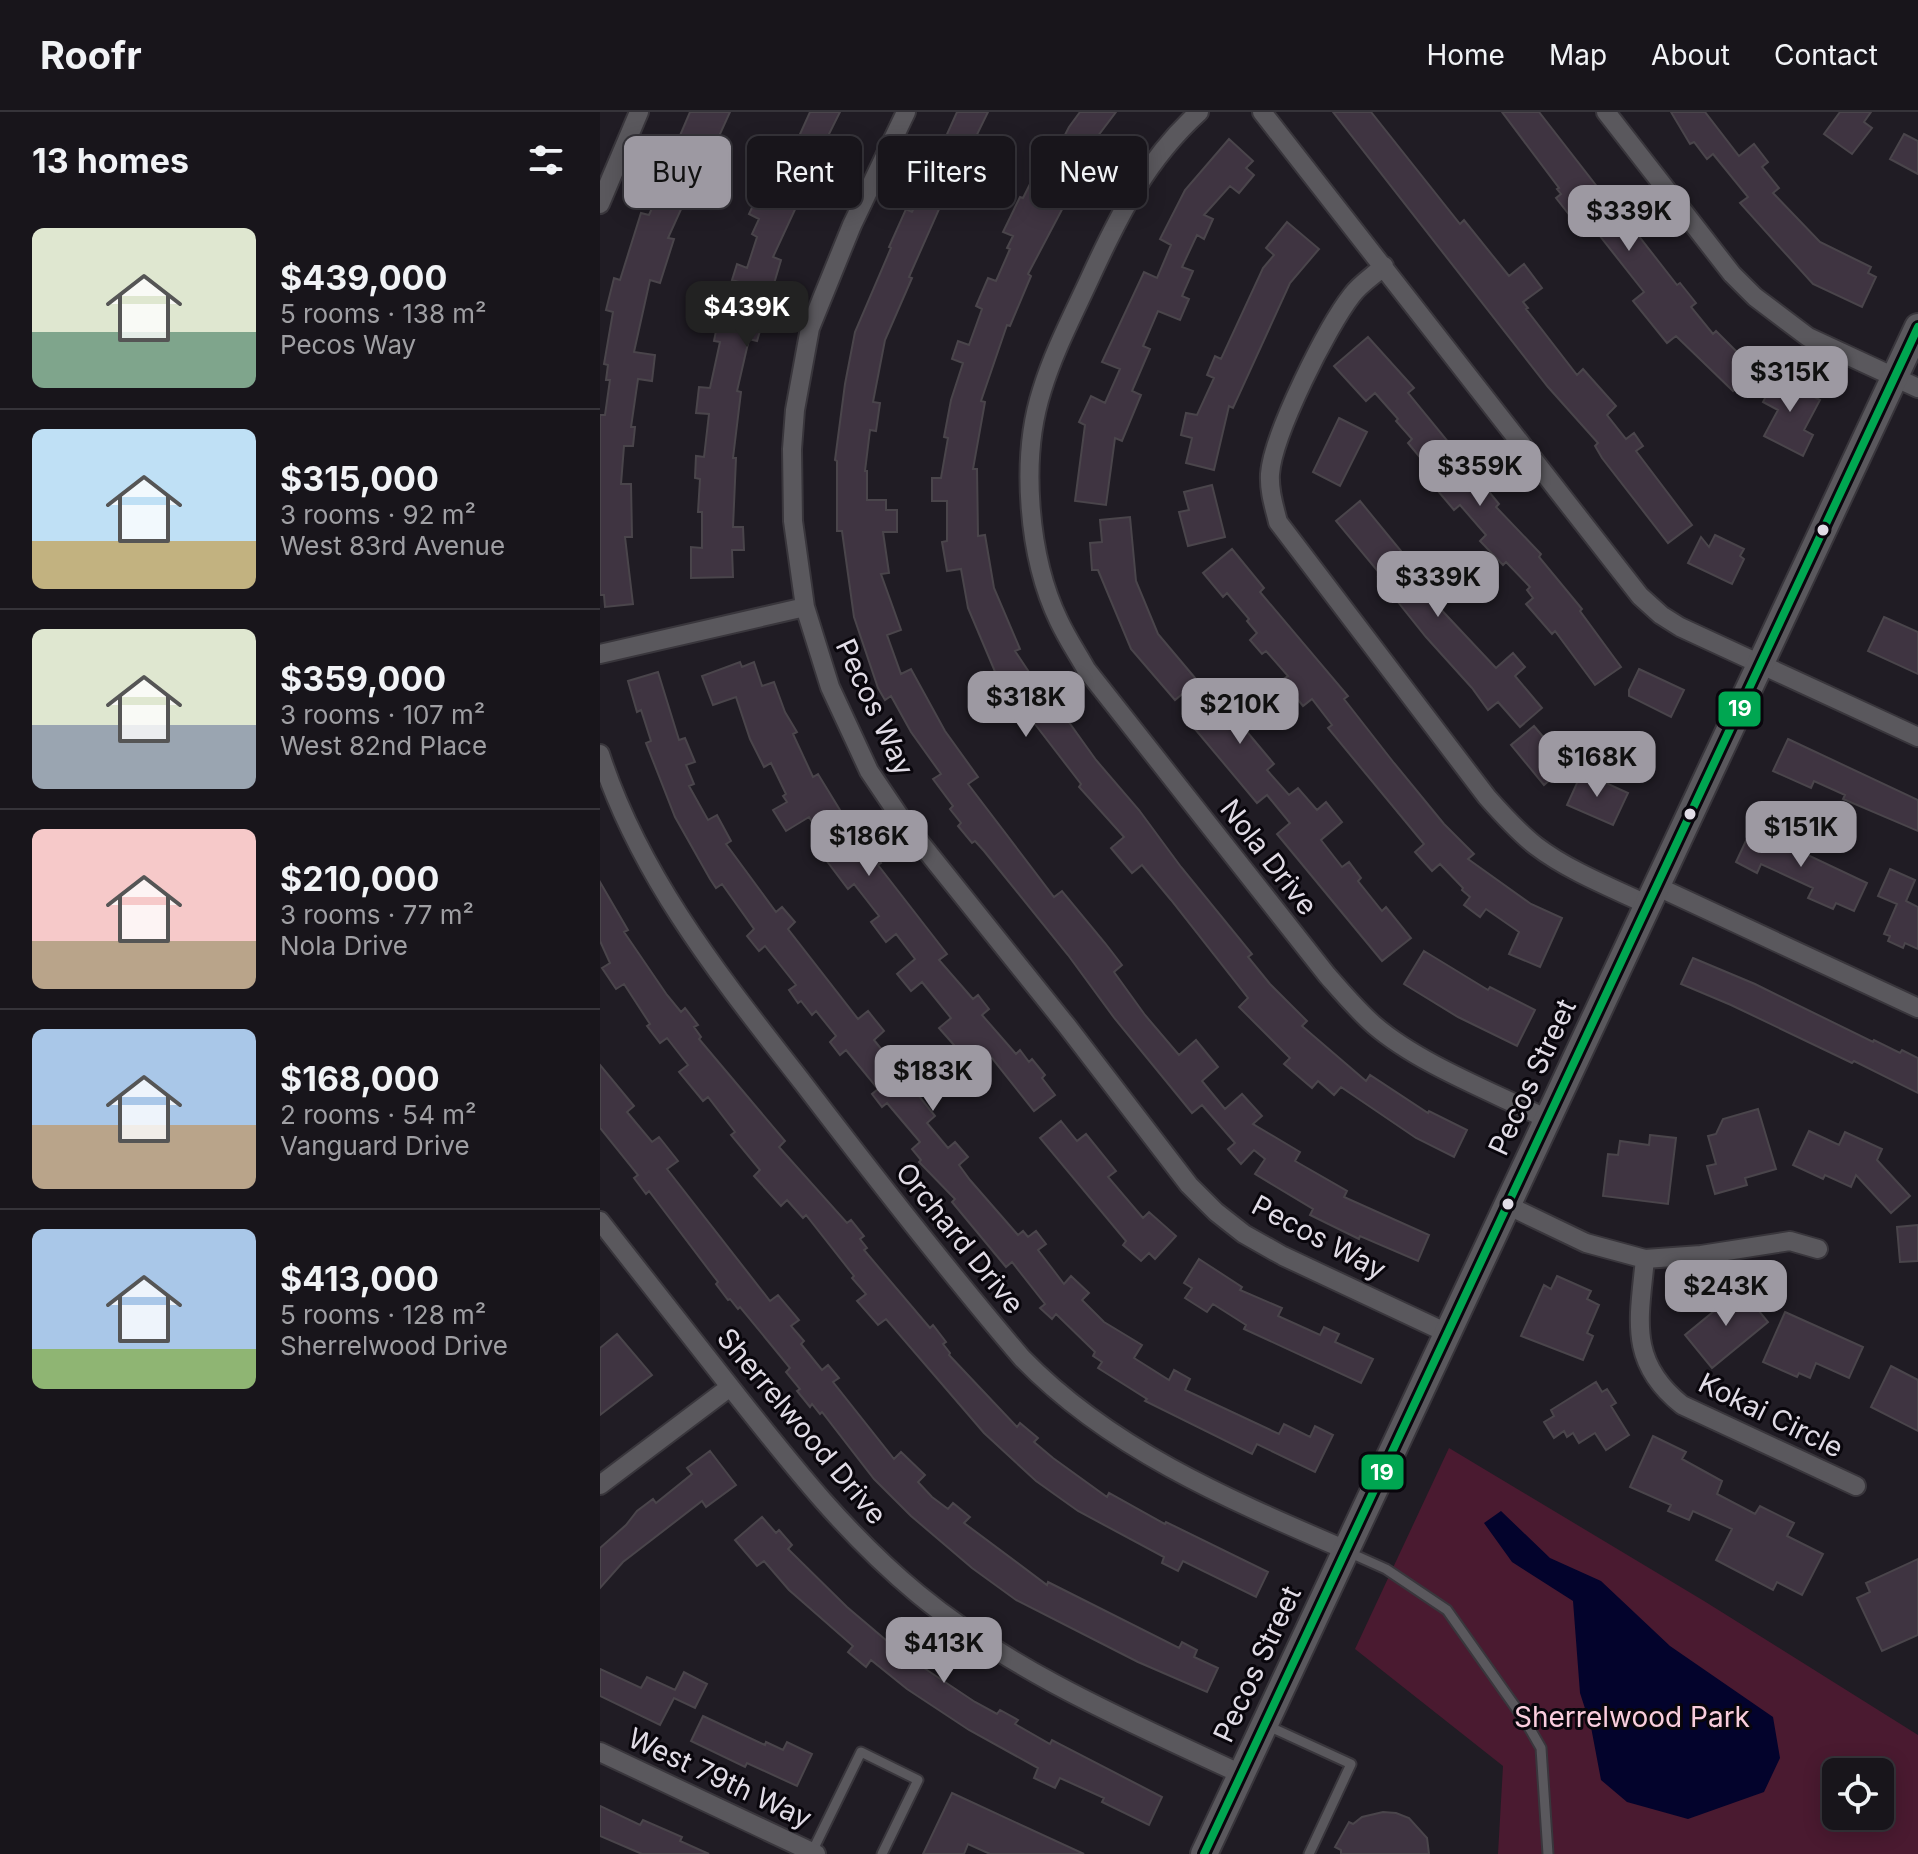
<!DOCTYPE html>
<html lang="en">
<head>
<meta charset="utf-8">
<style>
  body { margin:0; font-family:Inter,sans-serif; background:#252228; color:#f1f3f6; height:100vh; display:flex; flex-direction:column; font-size:30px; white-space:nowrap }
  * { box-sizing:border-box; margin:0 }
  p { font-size:26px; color:#9f9fa3 }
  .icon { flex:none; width:44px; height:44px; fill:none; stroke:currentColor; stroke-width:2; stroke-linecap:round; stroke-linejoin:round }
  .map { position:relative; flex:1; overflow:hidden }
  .drawer { display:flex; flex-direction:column; background:#18151b; width:600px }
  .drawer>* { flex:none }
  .hud { position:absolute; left:24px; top:24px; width:760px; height:72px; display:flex; gap:16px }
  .controls { position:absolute; left:1222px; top:1646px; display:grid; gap:16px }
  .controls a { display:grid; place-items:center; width:72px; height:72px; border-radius:12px; background:#18151b; box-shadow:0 4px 20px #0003,0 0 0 2px #36343a; font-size:40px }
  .price { position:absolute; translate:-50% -68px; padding:0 18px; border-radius:16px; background:#9d99a2; color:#111; font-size:26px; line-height:52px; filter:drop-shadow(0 2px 4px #0008) }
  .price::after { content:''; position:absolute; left:50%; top:48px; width:24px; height:18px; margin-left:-12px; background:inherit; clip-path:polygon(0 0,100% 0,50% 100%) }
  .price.active { background:#222; color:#fff }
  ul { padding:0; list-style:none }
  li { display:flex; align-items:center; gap:24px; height:200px; padding:0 32px }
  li+li { border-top:2px solid #36343a }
  li span { display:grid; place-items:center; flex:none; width:224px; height:160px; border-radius:12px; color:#555 }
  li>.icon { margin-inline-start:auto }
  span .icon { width:96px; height:96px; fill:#fffc; stroke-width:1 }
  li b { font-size:34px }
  h2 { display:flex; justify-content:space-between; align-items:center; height:96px; padding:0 32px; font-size:34px }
  .pill { padding:0 28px; border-radius:12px; background:#18151b; box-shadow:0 4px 20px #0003,0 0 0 2px #36343a; font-size:28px; line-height:72px }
  .pill.active { background:#9d99a2; color:#111 }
  header { display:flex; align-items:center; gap:48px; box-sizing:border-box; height:112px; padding:0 40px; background:#18151b; border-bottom:2px solid #36343a }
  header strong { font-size:38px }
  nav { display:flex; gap:44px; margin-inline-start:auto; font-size:28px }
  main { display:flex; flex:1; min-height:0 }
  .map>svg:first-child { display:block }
  .green { fill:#4a1a30; fill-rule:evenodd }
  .water { fill:#03032c }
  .building { fill:#3f3441; stroke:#4a454b; stroke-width:2 }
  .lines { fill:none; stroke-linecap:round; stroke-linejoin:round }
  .lane-casing { stroke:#39363c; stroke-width:13 }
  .street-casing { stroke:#39363c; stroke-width:22 }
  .secondary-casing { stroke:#39363c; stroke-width:30 }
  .lane { stroke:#5a585d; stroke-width:9 }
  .street { stroke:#5a585d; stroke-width:18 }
  .secondary { stroke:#5a585d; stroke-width:26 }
  .bus-1-casing { stroke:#09060c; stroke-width:14 }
  .bus-1 { stroke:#00a651; stroke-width:8 }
  .bus-dot { fill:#e1dce6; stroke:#09060c; stroke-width:3 }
  .labels { text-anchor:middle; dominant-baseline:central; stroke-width:6; stroke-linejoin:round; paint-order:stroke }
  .street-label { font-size:28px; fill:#e1dce6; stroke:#09060c }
  .park-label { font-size:28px; fill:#f9cddd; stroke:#09060c }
  .line-badge { stroke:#09060c; stroke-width:3 }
  .badge-label { font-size:22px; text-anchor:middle; font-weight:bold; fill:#fff }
</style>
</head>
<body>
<header>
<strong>Roofr</strong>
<nav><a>Home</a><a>Map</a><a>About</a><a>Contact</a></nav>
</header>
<main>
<section class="drawer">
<h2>13 homes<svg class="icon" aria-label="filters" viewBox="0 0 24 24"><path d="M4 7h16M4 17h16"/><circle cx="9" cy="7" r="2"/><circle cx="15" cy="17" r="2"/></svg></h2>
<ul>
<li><span style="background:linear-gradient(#dfe7d0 65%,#7fa58c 0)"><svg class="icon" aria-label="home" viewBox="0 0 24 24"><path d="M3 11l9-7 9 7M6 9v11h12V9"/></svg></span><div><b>$439,000</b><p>5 rooms · 138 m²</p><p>Pecos Way</p></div></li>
<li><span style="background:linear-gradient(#bfe0f5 70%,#c2b280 0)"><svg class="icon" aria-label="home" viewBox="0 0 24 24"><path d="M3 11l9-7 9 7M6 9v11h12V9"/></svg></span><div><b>$315,000</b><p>3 rooms · 92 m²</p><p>West 83rd Avenue</p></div></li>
<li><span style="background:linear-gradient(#dfe7d0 60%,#9aa5b1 0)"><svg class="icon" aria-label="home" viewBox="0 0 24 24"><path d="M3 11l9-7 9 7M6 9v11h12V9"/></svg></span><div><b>$359,000</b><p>3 rooms · 107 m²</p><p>West 82nd Place</p></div></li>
<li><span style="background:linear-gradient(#f6c9c9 70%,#b9a48a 0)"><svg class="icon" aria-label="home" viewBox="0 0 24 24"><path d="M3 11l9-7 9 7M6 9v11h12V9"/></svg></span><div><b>$210,000</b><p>3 rooms · 77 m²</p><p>Nola Drive</p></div></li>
<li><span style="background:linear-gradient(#a9c7e8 60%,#b9a48a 0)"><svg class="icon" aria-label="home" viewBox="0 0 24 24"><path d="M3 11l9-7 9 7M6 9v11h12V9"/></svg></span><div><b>$168,000</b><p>2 rooms · 54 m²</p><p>Vanguard Drive</p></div></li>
<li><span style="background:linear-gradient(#a9c7e8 75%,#8fb573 0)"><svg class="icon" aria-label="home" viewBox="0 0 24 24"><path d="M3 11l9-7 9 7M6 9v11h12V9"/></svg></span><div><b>$413,000</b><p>5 rooms · 128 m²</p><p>Sherrelwood Drive</p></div></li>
</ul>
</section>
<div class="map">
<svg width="1318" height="1742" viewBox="0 0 1318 1742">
  <rect width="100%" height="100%" fill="#201c24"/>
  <path class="green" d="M849 1336 1104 1489 1318 1623V1742H898L903 1654 755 1537ZM1236 1660H1280V1704H1236Z"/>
  <path class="water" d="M901 1399 950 1446 1001 1469 1070 1534 1173 1605 1180 1646 1164 1680 1088 1707 1027 1690 1001 1668 991 1615 980 1581 973 1489 912 1450 884 1411Z"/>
  <path class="building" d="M90 0H130L105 55 110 57 101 77 92 73 68 126 74 127 60 171 50 168 34 240 55 243 52 269 38 267 31 315H35L33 334H24L21 372H31L32 425H25L33 492 5 495 4 483H0V303H5L10 268H6L8 253 4 252 13 200 6 198 14 166 20 168 41 101 49 103 70 55 67 54Z
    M210 0H240L225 30 229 31 207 79 204 78 173 145 181 148 157 229 149 227 137 279 141 280 133 346H136L133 415H143L144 438H132L133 465 91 466V435L102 436V400H98L100 367 95 366 96 344 104 345 109 302 96 301 99 275 110 276 120 230 114 229 118 209 125 210 126 206 130 207 142 171 132 168 137 152 147 156 157 125 152 122 159 107 149 102 157 85 167 89 186 49 177 45 186 27 196 31Z
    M357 0H388L349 80 347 79 309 165 312 166 285 228 273 290 280 291 276 319 270 318 265 359H267V388H286V398H297V420H283L289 461 281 462 301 518 287 523 301 562 311 557 345 619 378 665 368 672 454 785 462 779 505 831 522 853 514 860 545 903 579 943 596 928 618 955 602 969 625 997 642 982 662 1004 653 1012 700 1040 695 1049 747 1079 744 1085 829 1123 818 1149 760 1124 759 1127 710 1103 713 1097 655 1062 665 1047 654 1038 641 1052 628 1037 635 1031 602 993 592 1001 515 907 468 843 384 739 375 729 372 731 358 714 361 711 350 697 353 694 333 667 341 662 311 620 291 584 285 588 278 576 254 505 242 419H237V349L235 348 245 272 255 220 291 136 289 135 306 97 312 100Z
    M480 0H516L479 49 486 52 428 162 431 164 410 214 407 213 381 289 385 290 373 357H377L378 424 385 423 394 476 420 537 415 539 459 605 463 602 496 648 539 698 581 755 652 842 648 845 670 872 707 909 702 914 766 969 770 963 828 1001 829 999 867 1018 854 1045 816 1026 741 975 734 983 718 969 712 976 684 952 690 946 639 895 648 886 571 788 542 753 532 761 511 736 524 725 479 675 481 672 431 607 425 611 404 579 396 585 386 569 396 562 368 496 361 457 347 459 342 430 347 429V389H332V366H341L348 326 344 325 351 288 363 251 352 247 358 229 369 233 382 197 376 194 388 166 396 169 410 137 407 136 413 124 403 120 420 85 423 86 445 42 453 46 469 15Z
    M733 0H771L860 112 864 108 909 164 924 152 942 176 923 190 928 196 926 197 977 263 983 257 1016 294 1007 303 1026 327 1034 321 1043 334 1036 339 1092 413 1068 431 1002 346 995 334 998 331 948 275Z
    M902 0H939L1002 81 999 83 1022 113 1027 109 1077 173 1080 171 1096 191 1091 195 1113 222 1116 219 1154 257 1133 279 1076 224 1067 231 1033 189 1044 180 992 114 982 119 956 86 961 82 957 77 959 76Z
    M1071 0H1105L1139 44 1154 32 1168 50 1162 55 1179 76 1173 81 1220 130 1271 155 1268 161 1276 165 1262 195 1213 172 1140 91 1148 85 1113 42 1107 47 1094 30 1090 32Z
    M1240 0H1271L1264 10 1272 16 1252 42 1224 22Z
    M1304 22 1318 29V62L1290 47Z
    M629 27 653 49 646 56 654 63 639 81 630 74 604 103 613 107 604 127 597 123 582 155 593 159 582 184 589 187 580 208 558 199 543 234 550 237 532 279 541 283 522 329 515 326 506 393 475 389 485 313 479 310 491 284 505 291 520 257 502 250 544 160 557 166 571 133 560 127 585 78Z
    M687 110 719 137 690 171 633 296 629 294 614 358 586 351 592 326 581 323 586 301 597 303 614 266 607 263 615 244 621 247 663 156 674 143 666 136Z
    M768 225 814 276 808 281 899 392 896 395 941 442 939 445 982 497 980 499 1021 555 995 573 955 519 952 522 926 492 933 486 927 478 930 475 906 450 903 453 880 429 886 423 860 393 854 398 838 379 844 374 808 331 812 327 796 309 798 307 775 281 766 289 734 254Z
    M1178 260 1205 274 1203 279 1220 288 1204 318 1213 323 1203 344 1164 324 1178 298 1163 290Z
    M739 306 767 320 740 374 713 360Z
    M612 373 625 425 588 434 579 400 589 398 584 380Z
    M760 389 805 444 807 442 827 466 831 462 846 480 834 490 896 556 913 541 925 555 915 564 942 596 920 615 898 590 888 598 872 576 826 525 778 465 781 463 736 409Z
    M530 405 536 469 558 522 606 579 617 570 635 592 641 587 656 604 643 615 674 652 667 658 689 683 698 676 717 698 726 690 742 710 721 728 742 755 749 750 761 766 758 769 782 799 786 795 811 826 782 849 677 722 690 711 667 683 657 691 595 617 608 606 586 579 575 588 531 537 498 458H492L490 431 502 430 500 408Z
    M1115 423 1144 437 1140 444 1144 447 1132 472 1088 451 1101 425 1109 435Z
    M632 437 664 476 660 480 748 584 744 587 794 651 844 712 874 742 868 747 931 792 962 806 940 855 909 842 919 820 886 797 880 805 864 793 870 785 862 778 863 776 840 752 832 759 815 740 824 732 728 616 732 613 712 587 703 594 682 568 688 564 666 539 662 542 650 528 657 521 647 509 649 507 627 481 623 485 603 461Z
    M1284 505 1318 520V562L1268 539Z
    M140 550 142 555 154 550 162 574 174 570 185 600 197 620 193 622 213 665 218 662 243 703 240 705 264 736 268 733 281 751 278 753 347 842 339 848 373 887 378 883 389 897 382 903 416 942 420 938 429 950 432 947 445 963 442 966 455 983 434 999 391 945 376 958 339 916 351 906 322 870 311 879 297 862 315 847 296 822 286 830 271 810 279 804 254 772 248 777 223 744 230 739 209 705 186 719 173 698 187 690 183 684 186 682 171 651 164 655 150 627 136 585 113 593 102 564Z
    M1039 557 1084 578 1071 605 1029 584V578Z
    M58 560 79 628 85 626 95 650 86 653 94 672 89 674 108 708 117 703 131 729 126 732 176 800 182 795 195 810 188 817 258 907 268 899 284 919 274 928 335 1004 327 1011 348 1036 355 1030 368 1045 359 1053 370 1068 418 1123 423 1119 428 1125 436 1119 446 1132 438 1138 464 1172 471 1164 489 1181 482 1188 504 1210 542 1233 534 1246 569 1268 574 1258 590 1267 585 1278 679 1322 684 1312 710 1325 715 1314 733 1323 715 1360 657 1332 652 1342 545 1289 547 1287 498 1256 502 1250 493 1244 495 1240 456 1202 452 1207 440 1196 445 1192 412 1150 406 1155 352 1090 355 1087 319 1050 321 1048 312 1037 320 1030 287 991 282 995 272 982 278 977 246 938 240 943 230 930 236 924 216 899 212 903 201 889 198 891 189 878 196 873 165 834 159 839 147 824 154 817 122 772 116 776 110 767 75 705 46 631 51 629 41 598 37 600 28 569Z
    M934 614 967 653 944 673 911 633Z
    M1188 627 1318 688V719L1243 687 1245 683 1214 669 1211 676 1173 659Z
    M982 660 1028 681 1013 713 967 693Z
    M1167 714 1182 721 1178 729 1267 771 1254 799 1236 791 1233 797 1208 786 1213 776 1161 752 1157 761 1136 750 1152 716 1163 722Z
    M1290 757 1315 768 1306 789 1318 795V837L1305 831 1303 836 1288 829 1290 824 1284 822 1297 792 1278 784Z
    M0 770 28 818 24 820 67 883 81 900 85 896 98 913 94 915 101 925 99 927 185 1029 179 1035 247 1111 251 1108 264 1124 260 1127 267 1136 264 1138 330 1216 333 1213 346 1230 343 1232 350 1241 349 1243 417 1315 420 1311 438 1326 434 1330 453 1346 507 1385 509 1381 565 1412 566 1410 668 1460 656 1485 583 1449 578 1459 562 1451 564 1445 478 1399 436 1369 384 1321 286 1207 278 1213 257 1189 266 1182 252 1166 254 1164 206 1103 203 1106 187 1088 181 1094 154 1064 160 1058 131 1023 135 1020 108 985 103 989 79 960 88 953 67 926 60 931 47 914 50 912 24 872 16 877 2 856 10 851 0 829Z
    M824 839 888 878 890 875 935 898 917 934 858 905 804 872Z
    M1093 846 1155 872 1273 930 1274 928 1300 941 1302 938 1318 946V981L1254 949 1252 951 1131 893 1081 872Z
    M0 953 34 994 27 1000 52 1030 59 1025 78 1049 67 1057 170 1189 178 1183 199 1208 191 1214 204 1229 201 1232 222 1258 228 1253 239 1266 233 1270 294 1347 301 1340 325 1363 318 1370 332 1385 348 1397 353 1391 370 1405 364 1411 447 1473 448 1470 579 1536 582 1530 597 1538 594 1545 618 1556 607 1580 538 1550 416 1488 372 1456 311 1404 274 1367 222 1300 220 1302 212 1292 210 1295 197 1279 200 1277 186 1260 190 1256 140 1195 138 1197 130 1187 128 1188 116 1172 118 1170 49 1079 46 1082 34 1066 38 1063 0 1016Z
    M1158 997 1176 1057 1145 1066 1147 1073 1115 1082 1107 1054 1116 1052 1108 1024 1116 1022 1123 1007Z
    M461 1009 477 1029 486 1022 516 1059 508 1065 543 1106 549 1100 576 1124 555 1147 549 1141 541 1149 523 1133 526 1129 440 1026Z
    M1209 1019 1239 1033 1245 1020 1282 1037 1277 1048 1310 1084 1291 1101 1256 1063 1251 1075 1225 1063 1223 1067 1193 1053Z
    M1050 1023 1076 1026 1068 1092 1003 1084 1008 1042 1018 1043 1020 1029 1049 1033Z
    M1318 1113V1149L1300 1150 1297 1115Z
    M599 1147 642 1175 640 1178 682 1196 678 1204 720 1223 724 1215 739 1222 735 1230 773 1247 761 1271 644 1217 646 1213 613 1192 607 1200 585 1186 592 1176 584 1171Z
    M957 1164 991 1179 987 1187 999 1193 987 1221 993 1224 983 1248 921 1224 944 1173 951 1177Z
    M1141 1177 1168 1210 1112 1256 1085 1223Z
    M1185 1200 1263 1235 1249 1266 1216 1251 1210 1266 1199 1261 1197 1265 1163 1250Z
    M17 1222 52 1263 0 1303V1236Z
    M1291 1254 1318 1268V1319L1271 1295Z
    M996 1270 1002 1280 1007 1277 1016 1291 1011 1294 1029 1323 1006 1338 995 1321 979 1331 973 1321 967 1325 964 1319 954 1326 944 1310 954 1304 951 1298Z
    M1053 1324 1086 1340 1082 1347 1122 1369 1117 1382 1155 1402 1160 1394 1194 1411 1187 1424 1223 1442 1202 1483 1177 1470 1173 1478 1116 1448 1132 1417 1093 1399 1089 1408 1068 1399 1071 1393 1030 1375Z
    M110 1339 136 1373 106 1395 102 1389 23 1450 0 1476V1436L26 1413 37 1399 53 1387 56 1391 92 1362 87 1356Z
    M162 1405 176 1421 179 1418 192 1433 188 1437 247 1495 300 1540 375 1590 397 1602 400 1598 418 1608 415 1612 450 1632 452 1628 562 1685 549 1713 502 1690 504 1686 460 1666 455 1676 434 1666 438 1656 369 1618 307 1577 271 1548 266 1555 248 1540 253 1534 189 1478 164 1449 157 1454 135 1428Z
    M1318 1447V1523L1282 1539 1257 1486 1270 1480 1266 1471Z
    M0 1557 41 1576 47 1565 75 1578 84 1560 107 1572 95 1596 74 1586 60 1613 0 1584Z
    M103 1604 165 1633 166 1630 183 1638 187 1630 212 1642 197 1674 147 1651 145 1655 91 1629Z
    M352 1681 484 1742H390L368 1732 364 1742H323Z
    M0 1694 40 1713 43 1708 82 1725 80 1729 109 1742H42L0 1724Z
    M783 1700 796 1701 809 1706 827 1726 829 1742H741V1738L735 1735 749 1710 753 1712 762 1705Z"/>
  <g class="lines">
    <g class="lane-casing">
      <path id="lane" d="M748 1440 786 1457 847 1498 926 1610 941 1636 948 1742
        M668 1614 751 1652 709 1742
        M212 1740 261 1640 318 1668 282 1742"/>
    </g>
    <g class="street-casing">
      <path id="street" d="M306 0 252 113 210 216 195 298 192 337 193 409 205 495 230 575 269 659 302 708 467 914 589 1073 616 1100 644 1122 683 1144 847 1221
        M599 0C547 47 519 103 490 166 473 203 454 239 442 278 420 346 428 445 459 509 467 526 477 541 486 557L727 863C742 880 757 898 774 913 819 952 893 980 947 1007
        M662 0 1040 484 1061 503 1080 515 1318 625
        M1006 0 1132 162 1155 185 1208 225 1318 276
        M0 92 39 0
        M784 154C773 164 760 172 752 183 727 215 673 322 670 362 669 379 674 394 678 410L887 685C902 702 918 720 936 734 969 759 1010 775 1048 793
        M0 542 205 495
        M0 642C41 768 123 868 203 971 274 1064 346 1157 422 1246 511 1338 630 1388 746 1438
        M1056 774 1318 896
        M907 1093 986 1131 1045 1147 1101 1143 1190 1129 1218 1137
        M0 1109C46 1168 92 1227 139 1286 195 1357 248 1424 318 1482 414 1561 530 1610 641 1662
        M1045 1147C1039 1208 1028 1250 1082 1293L1256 1374
        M0 1373 130 1275
        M0 1640 216 1742"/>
    </g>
    <g class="secondary-casing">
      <path id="secondary" d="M604 1742 1318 215"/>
    </g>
    <use href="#lane" class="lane"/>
    <use href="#street" class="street"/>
    <use href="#secondary" class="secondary"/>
    <g class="bus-1-casing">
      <path id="bus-1" d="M604 1742 1318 215"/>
    </g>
    <use href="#bus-1" class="bus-1"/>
  </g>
  <g class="bus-dot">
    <circle cx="1223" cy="418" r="7"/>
    <circle cx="1090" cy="702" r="7"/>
    <circle cx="908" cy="1092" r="7"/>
  </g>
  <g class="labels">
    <g class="street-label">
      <text transform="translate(275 595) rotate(65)">Pecos Way</text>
      <text transform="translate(669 745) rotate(52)">Nola Drive</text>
      <text transform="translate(932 965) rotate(-65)">Pecos Street</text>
      <text transform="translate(719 1125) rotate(28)">Pecos Way</text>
      <text transform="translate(360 1126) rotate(51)">Orchard Drive</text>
      <text transform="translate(1171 1303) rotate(26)">Kokai Circle</text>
      <text transform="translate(202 1314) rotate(50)">Sherrelwood Drive</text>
      <text transform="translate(657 1552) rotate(-65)">Pecos Street</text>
      <text transform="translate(120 1666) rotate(25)">West 79th Way</text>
    </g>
    <g class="park-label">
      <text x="1032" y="1605">Sherrelwood Park</text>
    </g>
  </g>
  <g class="line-badge">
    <rect x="1117" y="578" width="45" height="38" rx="8" fill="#00a651"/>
    <rect x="760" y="1341" width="45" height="38" rx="8" fill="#00a651"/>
  </g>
  <g class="badge-label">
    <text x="1140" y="604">19</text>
    <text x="782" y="1368">19</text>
  </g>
</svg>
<div class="controls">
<a><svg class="icon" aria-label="locate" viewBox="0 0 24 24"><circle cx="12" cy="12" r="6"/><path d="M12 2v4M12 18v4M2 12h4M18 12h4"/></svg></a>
</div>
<b class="price" style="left:1029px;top:141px">$339K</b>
<b class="price active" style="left:147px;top:237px">$439K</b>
<b class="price" style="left:1190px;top:302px">$315K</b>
<b class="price" style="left:880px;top:396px">$359K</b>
<b class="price" style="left:838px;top:507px">$339K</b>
<b class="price" style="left:426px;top:627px">$318K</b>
<b class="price" style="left:640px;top:634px">$210K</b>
<b class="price" style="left:997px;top:687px">$168K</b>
<b class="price" style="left:1201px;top:757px">$151K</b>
<b class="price" style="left:269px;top:766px">$186K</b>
<b class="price" style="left:333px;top:1001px">$183K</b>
<b class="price" style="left:1126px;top:1216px">$243K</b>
<b class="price" style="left:344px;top:1573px">$413K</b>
<div class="hud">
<a class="pill active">Buy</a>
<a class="pill">Rent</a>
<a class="pill">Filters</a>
<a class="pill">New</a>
</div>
</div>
</main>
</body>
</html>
